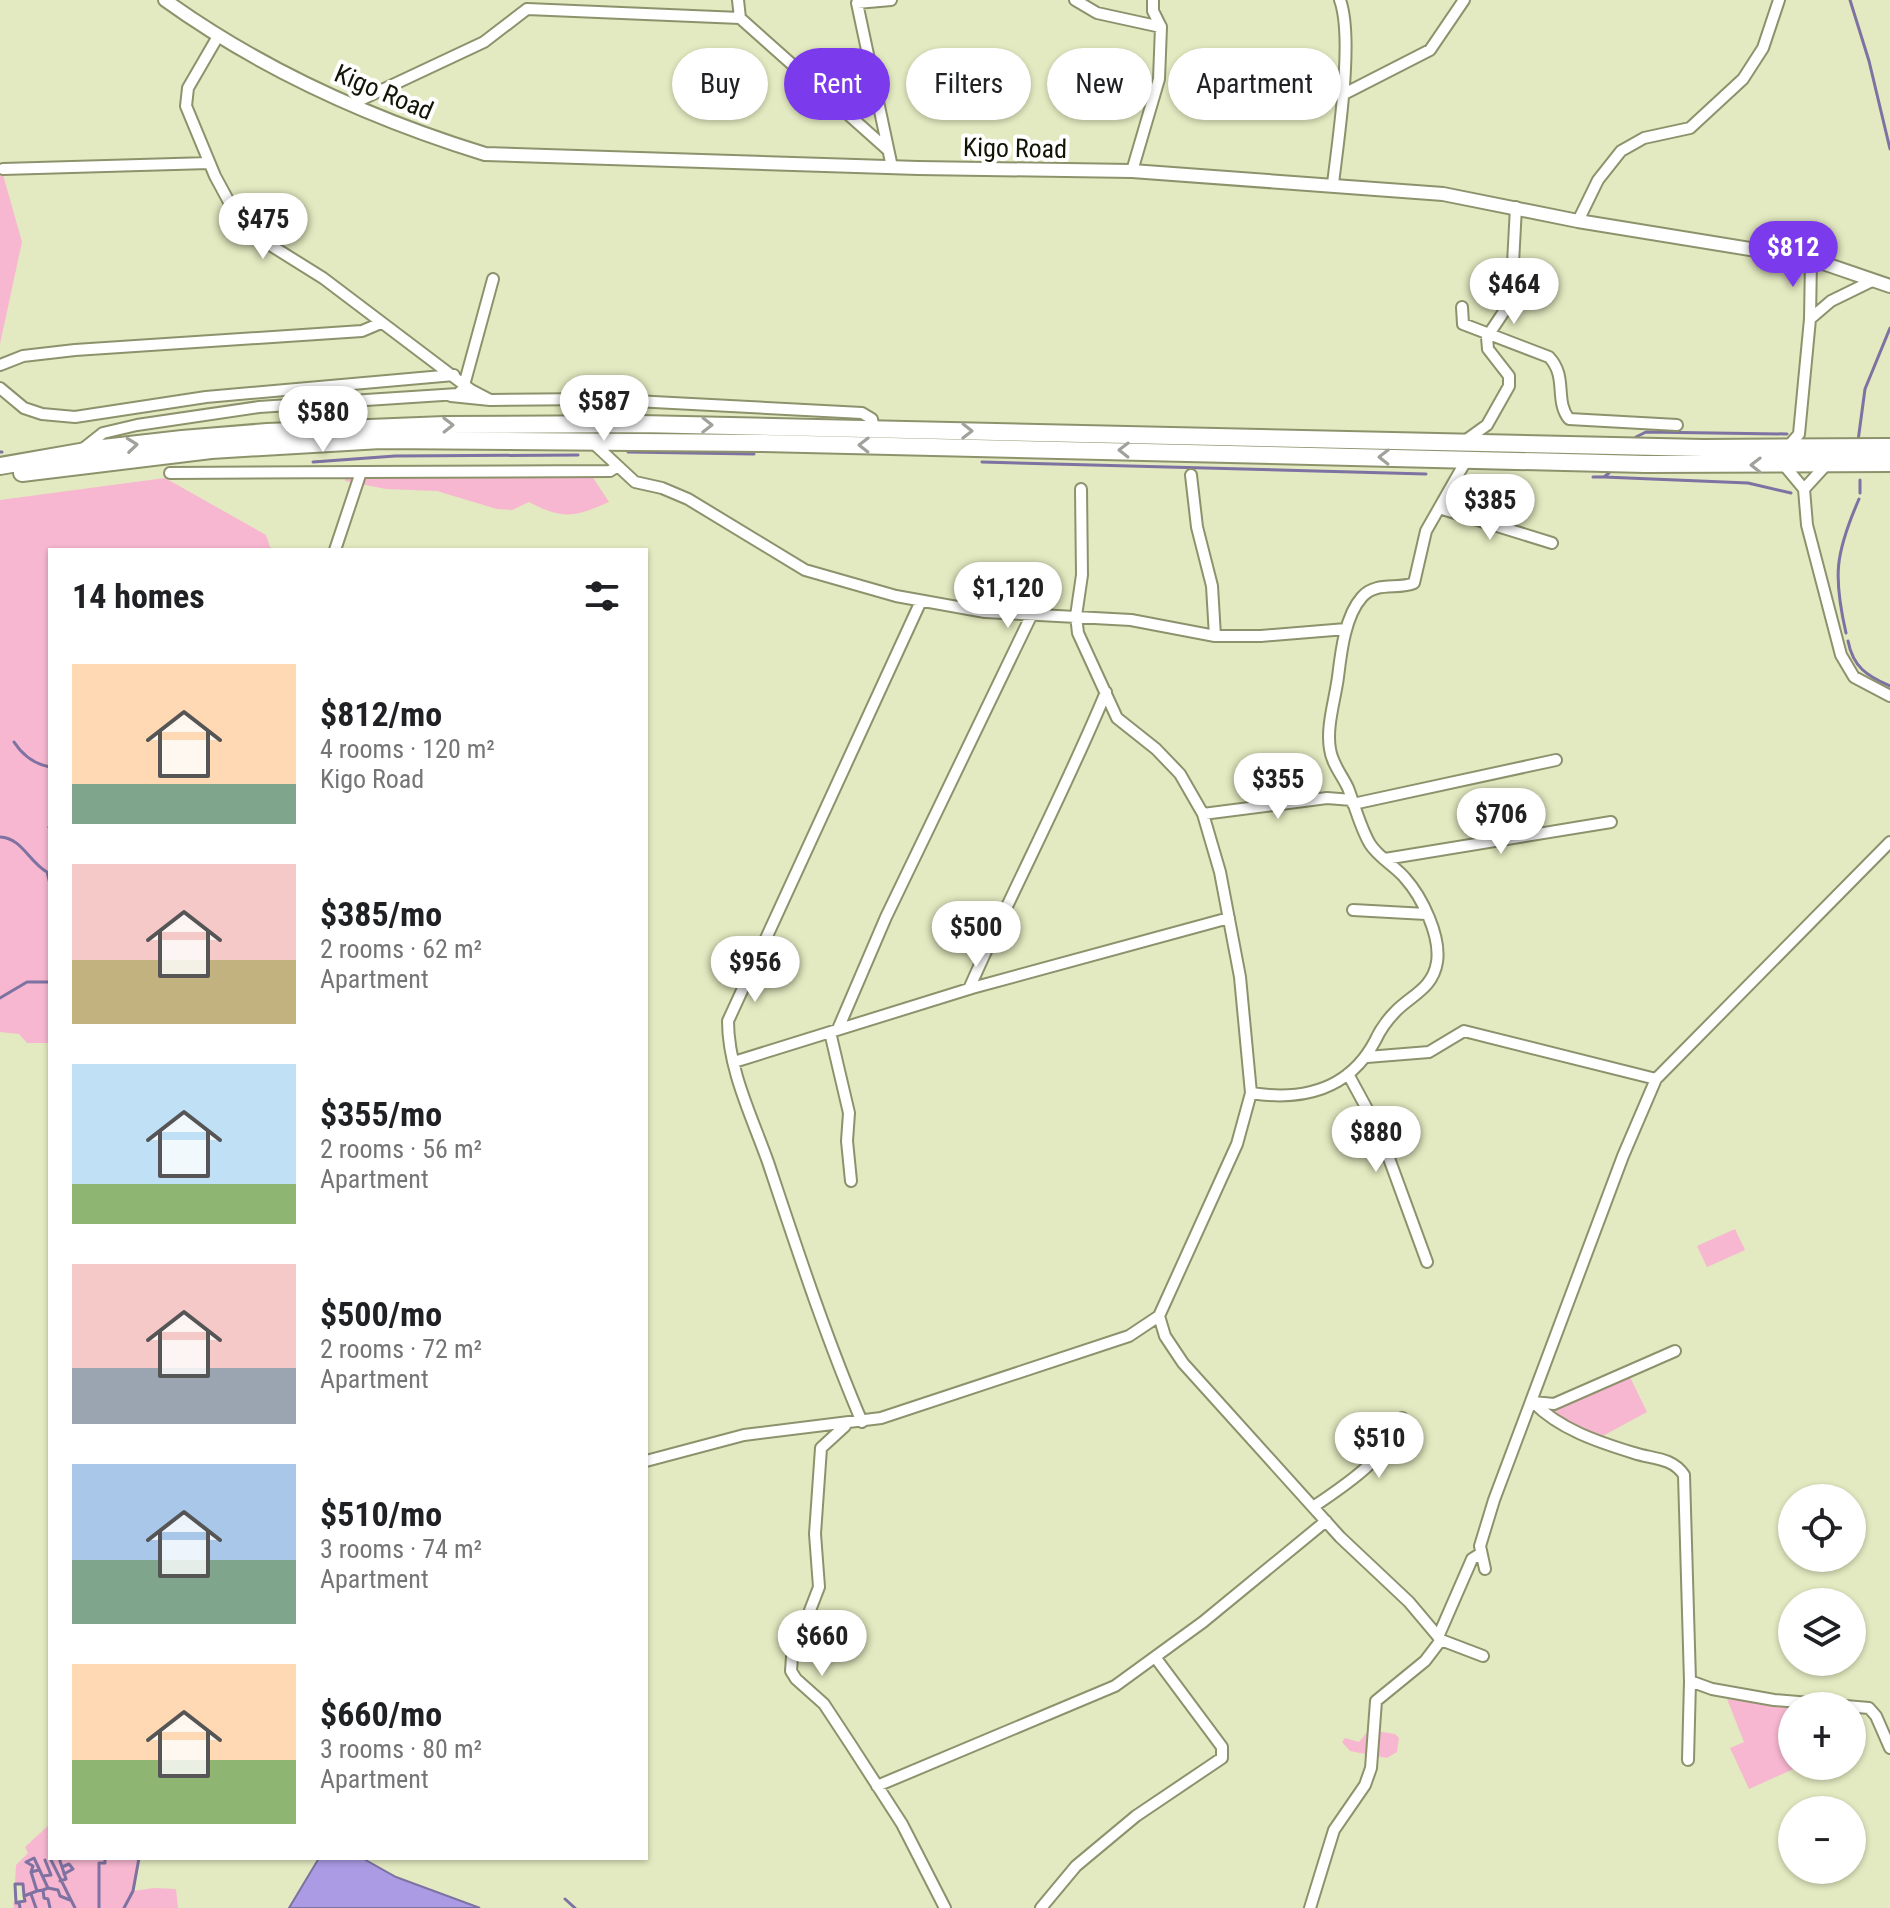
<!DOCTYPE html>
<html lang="en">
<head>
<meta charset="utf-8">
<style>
  body { margin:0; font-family:"Roboto Condensed",sans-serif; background:#f2f2f2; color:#202124; height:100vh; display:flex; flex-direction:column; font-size:30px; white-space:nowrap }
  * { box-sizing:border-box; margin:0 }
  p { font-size:26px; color:#757577 }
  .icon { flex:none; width:44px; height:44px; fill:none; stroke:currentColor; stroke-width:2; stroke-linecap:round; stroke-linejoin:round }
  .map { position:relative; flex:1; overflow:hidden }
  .panel { position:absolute; left:48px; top:548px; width:600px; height:1312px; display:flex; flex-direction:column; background:#fff; border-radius:0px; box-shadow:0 2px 6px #0004 }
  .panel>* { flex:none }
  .guide { position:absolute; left:672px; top:48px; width:760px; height:72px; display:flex; gap:16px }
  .fabs { position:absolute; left:1778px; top:1484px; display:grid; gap:16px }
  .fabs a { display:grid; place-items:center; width:88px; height:88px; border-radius:50%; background:#fff; box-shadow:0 2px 6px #0004; font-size:40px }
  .price { position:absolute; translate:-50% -68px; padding:0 18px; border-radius:28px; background:#fff; color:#222; font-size:26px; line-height:52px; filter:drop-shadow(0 2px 4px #0008) }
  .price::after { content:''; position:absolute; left:50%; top:48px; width:24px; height:18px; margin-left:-12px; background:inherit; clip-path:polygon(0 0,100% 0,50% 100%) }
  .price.on { background:#7c3aed; color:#fff }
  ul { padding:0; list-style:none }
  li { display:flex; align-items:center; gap:24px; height:200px; padding:0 24px }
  li span { display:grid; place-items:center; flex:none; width:224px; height:160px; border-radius:0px; color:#555 }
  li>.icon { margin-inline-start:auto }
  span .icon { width:96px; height:96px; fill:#fffc; stroke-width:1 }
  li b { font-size:34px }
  h2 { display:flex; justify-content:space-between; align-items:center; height:96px; padding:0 24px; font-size:34px }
  .tag { padding:0 28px; border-radius:36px; background:#fff; box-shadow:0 2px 6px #0004; font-size:28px; line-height:72px }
  .tag.on { background:#7c3aed; color:#fff }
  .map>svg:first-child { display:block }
  .green { fill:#f7b7d0 }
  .water { fill:#ab9ae4; stroke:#7d72a1; stroke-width:2 }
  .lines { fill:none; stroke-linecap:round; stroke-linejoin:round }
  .stream { stroke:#7d72a1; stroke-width:3 }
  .minor-casing { stroke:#8d926c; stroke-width:14 }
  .tertiary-casing { stroke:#8d926c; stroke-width:16 }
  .trunk-casing { stroke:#8d926c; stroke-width:20 }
  .minor { stroke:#fff; stroke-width:10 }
  .tertiary { stroke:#fff; stroke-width:12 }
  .trunk { stroke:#fff; stroke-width:16 }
  .oneway { stroke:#a0a19b }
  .labels { text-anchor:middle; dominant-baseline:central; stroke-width:8; stroke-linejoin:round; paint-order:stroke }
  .street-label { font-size:26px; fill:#121406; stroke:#fff }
</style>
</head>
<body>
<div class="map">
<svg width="1890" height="1908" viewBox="0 0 1890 1908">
  <rect width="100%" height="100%" fill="#e3e9c0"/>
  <path class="green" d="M0 164 22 242 0 344Z
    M345 473H590L609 502C575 517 563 520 529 502L512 510 497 509 437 491 386 489 345 481Z
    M165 478 266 535 271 550H50V1043H27L19 1034 0 1032V500Z
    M1735 1229 1745 1250 1707 1267 1697 1246Z
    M1629 1375 1647 1412 1599 1438 1567 1424 1542 1408Z
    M1727 1699 1792 1707V1766H1800L1749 1789 1730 1748 1744 1742Z
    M1369 1730 1395 1734 1399 1738 1397 1752 1387 1758 1350 1751 1342 1742 1345 1738 1359 1742Z
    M50 1824V1858H139L133 1891 154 1888 176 1889 178 1908H14L13 1903 25 1901 23 1885 15 1884 16 1865 28 1853 25 1847Z"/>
  <path class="water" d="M319 1858H362L396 1877 480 1908H289Z"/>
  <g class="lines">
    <path class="stream" d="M1850 0 1869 61 1890 149
      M1636 437 1646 432 1787 434
      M1858 441 1865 389 1890 328
      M0 452H2
      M628 452 754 454
      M313 462 395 456 578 455
      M982 462 1426 474
      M1593 477H1604L1609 473
      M1604 477 1748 483 1791 493
      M1860 493V480
      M1846 633C1833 576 1835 554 1859 499
      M1848 641C1853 667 1867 676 1890 686
      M14 742C23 756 34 764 50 767
      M49 827 50 829
      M0 837C22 838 29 862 47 872L50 884
      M0 998 27 982H50
      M50 1858 75 1908
      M59 1858 66 1879 60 1881
      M62 1867 69 1864 73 1869 64 1874
      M39 1870 31 1872 33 1866 26 1862 34 1858 48 1888 43 1890 44 1898 48 1899 50 1908
      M31 1872 37 1891 43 1890
      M43 1876 51 1875 45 1860
      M48 1888 58 1890 60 1896 70 1900
      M31 1894 36 1908
      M565 1899 575 1908
      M19 1902 16 1903 15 1884H23L24 1896
      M20 1908 19 1902 25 1901 24 1896 37 1891
      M99 1908V1863H105V1858
      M124 1908 133 1891 139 1858"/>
    <g class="minor-casing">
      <path id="minor" d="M738 0 740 18 888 150
        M891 0 857 3 892 167
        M1075 0 1097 13 1161 27 1159 79 1132 171
        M1153 0V11L1161 27
        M217 38 188 88 186 106 215 176 235 213 251 233 323 278 471 390 490 400
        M1342 95 1430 50 1464 0
        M352 104 484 42 527 9 740 18
        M3 169 209 163
        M1333 184C1338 140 1354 39 1340 0
        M1578 221 1598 180 1621 151 1644 138 1690 128 1743 79 1763 48 1779 0
        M1462 307 1463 324 1549 357C1568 377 1554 400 1569 419L1677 425
        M1810 319 1831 301 1874 280
        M0 365 23 356 75 350 362 331 381 323
        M0 388 24 408 42 414 75 417 206 397 454 375
        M451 396 490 400 596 399 862 413 872 419 874 429
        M591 441 635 482 662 488 688 499 805 570 896 596 985 612 1131 620 1215 636H1261L1346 629
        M1462 443 1487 425 1509 386V376L1488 349 1487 337 1511 301 1516 207
        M1787 448 1799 434 1810 319 1811 259
        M79 452 103 433 137 425 259 407 458 394 463 389 493 279
        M1784 465 1804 489 1807 525 1841 655 1854 677 1890 696
        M361 472 610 471 616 467
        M170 473 361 472 335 550
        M1191 475 1197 527 1212 586 1215 636
        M1804 489 1826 465
        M1439 508 1552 543
        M1353 804 1556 760
        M1203 814 1327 798 1352 800
        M1385 859 1611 822
        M1353 910 1426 914
        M969 989C1013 889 1064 793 1106 692
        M838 1029 886 917 1032 614
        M830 1032 849 1113 847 1141 851 1181
        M1367 1057 1429 1052 1464 1031 1656 1079
        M734 1062 972 988 1229 918
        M1348 1074 1379 1131 1427 1262
        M1251 1093C1302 1101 1349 1090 1375 1041 1380 1030 1387 1020 1396 1011 1412 995 1433 988 1437 962 1441 936 1422 897 1405 878 1395 866 1379 858 1370 844 1360 827 1355 806 1348 788 1342 775 1332 764 1330 749 1326 727 1335 700 1338 677 1341 652 1345 616 1362 597 1376 581 1398 590 1414 583L1426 531 1467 459
        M1159 1316 1165 1336 1183 1363 1340 1537 1409 1602 1441 1640 1483 1656
        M1533 1402C1559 1429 1598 1442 1634 1453 1652 1459 1672 1457 1684 1475L1690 1681 1688 1760
        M1533 1402 1554 1404 1675 1351
        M862 1422C826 1338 797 1249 768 1162 752 1117 728 1069 728 1021L921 601
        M845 1426 821 1448 815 1534 819 1587 792 1657 791 1671 796 1679 824 1704 851 1745 902 1824 945 1908
        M646 1461 744 1435 881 1418 1129 1336 1159 1316 1237 1144 1251 1093 1240 977 1220 872 1203 814 1180 774 1156 749 1117 718 1078 633 1076 616 1082 575 1081 489
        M1313 1507C1350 1482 1384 1460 1402 1418
        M1485 1569 1480 1546 1494 1500 1623 1156 1656 1079 1890 842
        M1438 1637 1472 1559 1480 1554
        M1690 1681 1712 1689 1774 1700 1869 1708 1876 1716 1890 1748
        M877 1786 1115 1686 1203 1622 1326 1521
        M1041 1908 1076 1866 1136 1816 1222 1758V1747L1155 1657
        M1310 1908 1334 1830 1365 1785 1371 1768 1376 1701 1425 1661 1441 1640"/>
    </g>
    <g class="tertiary-casing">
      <path id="tertiary" d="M165 0C261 69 372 119 485 154L918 168 1132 171 1443 194 1578 221 1811 259 1890 286"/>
    </g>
    <g class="trunk-casing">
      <path id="trunk" d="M0 466 103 448 182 439 267 432 445 425 640 424 1703 448 1890 447
        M22 473 211 450 381 440 763 443 1645 464 1890 463"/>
    </g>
    <use href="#minor" class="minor"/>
    <use href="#tertiary" class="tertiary"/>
    <use href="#trunk" class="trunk"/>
  </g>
  <defs><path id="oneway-chevron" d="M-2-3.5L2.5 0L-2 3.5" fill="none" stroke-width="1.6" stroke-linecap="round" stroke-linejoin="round" transform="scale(2)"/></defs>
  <g class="oneway">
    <use href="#oneway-chevron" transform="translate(448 425) rotate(-1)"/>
    <use href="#oneway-chevron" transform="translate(707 425) rotate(1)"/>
    <use href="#oneway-chevron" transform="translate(967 431) rotate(1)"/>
    <use href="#oneway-chevron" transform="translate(132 445) rotate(-6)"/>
    <use href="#oneway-chevron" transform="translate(864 445) rotate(-179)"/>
    <use href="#oneway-chevron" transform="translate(1124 450) rotate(-179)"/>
    <use href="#oneway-chevron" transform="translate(1384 457) rotate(-179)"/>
    <use href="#oneway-chevron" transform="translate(1756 465) rotate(-179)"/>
  </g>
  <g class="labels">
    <g class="street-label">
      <text transform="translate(384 92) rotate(23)">Kigo Road</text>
      <text transform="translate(1015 148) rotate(1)">Kigo Road</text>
    </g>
  </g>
</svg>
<div class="fabs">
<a><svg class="icon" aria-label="locate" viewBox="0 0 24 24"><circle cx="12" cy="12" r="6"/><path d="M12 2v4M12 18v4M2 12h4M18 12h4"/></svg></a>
<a><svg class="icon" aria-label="layers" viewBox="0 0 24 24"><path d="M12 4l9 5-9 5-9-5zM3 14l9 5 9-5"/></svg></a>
<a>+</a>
<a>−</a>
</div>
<b class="price" style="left:263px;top:261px">$475</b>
<b class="price on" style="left:1793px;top:289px">$812</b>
<b class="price" style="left:1514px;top:326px">$464</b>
<b class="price" style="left:604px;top:443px">$587</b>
<b class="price" style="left:323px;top:454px">$580</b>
<b class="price" style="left:1490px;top:542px">$385</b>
<b class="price" style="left:1008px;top:630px">$1,120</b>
<b class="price" style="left:1278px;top:821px">$355</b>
<b class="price" style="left:1501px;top:856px">$706</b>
<b class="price" style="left:976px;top:969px">$500</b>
<b class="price" style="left:755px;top:1004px">$956</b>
<b class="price" style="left:1376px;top:1174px">$880</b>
<b class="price" style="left:1379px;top:1480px">$510</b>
<b class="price" style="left:822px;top:1678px">$660</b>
<div class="guide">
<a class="tag">Buy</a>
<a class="tag on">Rent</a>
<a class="tag">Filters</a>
<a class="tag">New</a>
<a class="tag">Apartment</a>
</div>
<section class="panel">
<h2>14 homes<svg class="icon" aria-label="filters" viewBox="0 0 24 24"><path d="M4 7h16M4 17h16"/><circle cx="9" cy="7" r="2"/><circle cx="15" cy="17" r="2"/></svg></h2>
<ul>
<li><span style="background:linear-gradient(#ffd9b3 75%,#7fa58c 0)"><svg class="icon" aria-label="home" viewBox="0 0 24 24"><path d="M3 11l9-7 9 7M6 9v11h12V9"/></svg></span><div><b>$812/mo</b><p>4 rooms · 120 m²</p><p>Kigo Road</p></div></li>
<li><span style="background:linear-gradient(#f6c9c9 60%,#c2b280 0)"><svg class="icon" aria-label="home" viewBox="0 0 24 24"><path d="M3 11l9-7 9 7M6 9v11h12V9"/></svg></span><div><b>$385/mo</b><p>2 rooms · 62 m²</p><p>Apartment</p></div></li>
<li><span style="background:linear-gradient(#bfe0f5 75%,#8fb573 0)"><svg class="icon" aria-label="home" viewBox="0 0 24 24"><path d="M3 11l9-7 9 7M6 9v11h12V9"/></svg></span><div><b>$355/mo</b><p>2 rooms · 56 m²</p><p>Apartment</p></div></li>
<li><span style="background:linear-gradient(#f6c9c9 65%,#9aa5b1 0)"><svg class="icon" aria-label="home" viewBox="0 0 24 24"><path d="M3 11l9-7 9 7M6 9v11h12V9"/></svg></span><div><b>$500/mo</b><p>2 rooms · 72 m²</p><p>Apartment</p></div></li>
<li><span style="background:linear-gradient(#a9c7e8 60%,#7fa58c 0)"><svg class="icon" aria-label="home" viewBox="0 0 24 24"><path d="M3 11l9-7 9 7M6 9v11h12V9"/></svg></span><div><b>$510/mo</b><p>3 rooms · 74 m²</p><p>Apartment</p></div></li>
<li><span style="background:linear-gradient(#ffd9b3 60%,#8fb573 0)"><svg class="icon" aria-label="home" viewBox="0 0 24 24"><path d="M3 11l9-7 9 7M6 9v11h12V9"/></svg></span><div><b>$660/mo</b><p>3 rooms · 80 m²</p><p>Apartment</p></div></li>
</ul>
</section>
</div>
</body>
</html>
